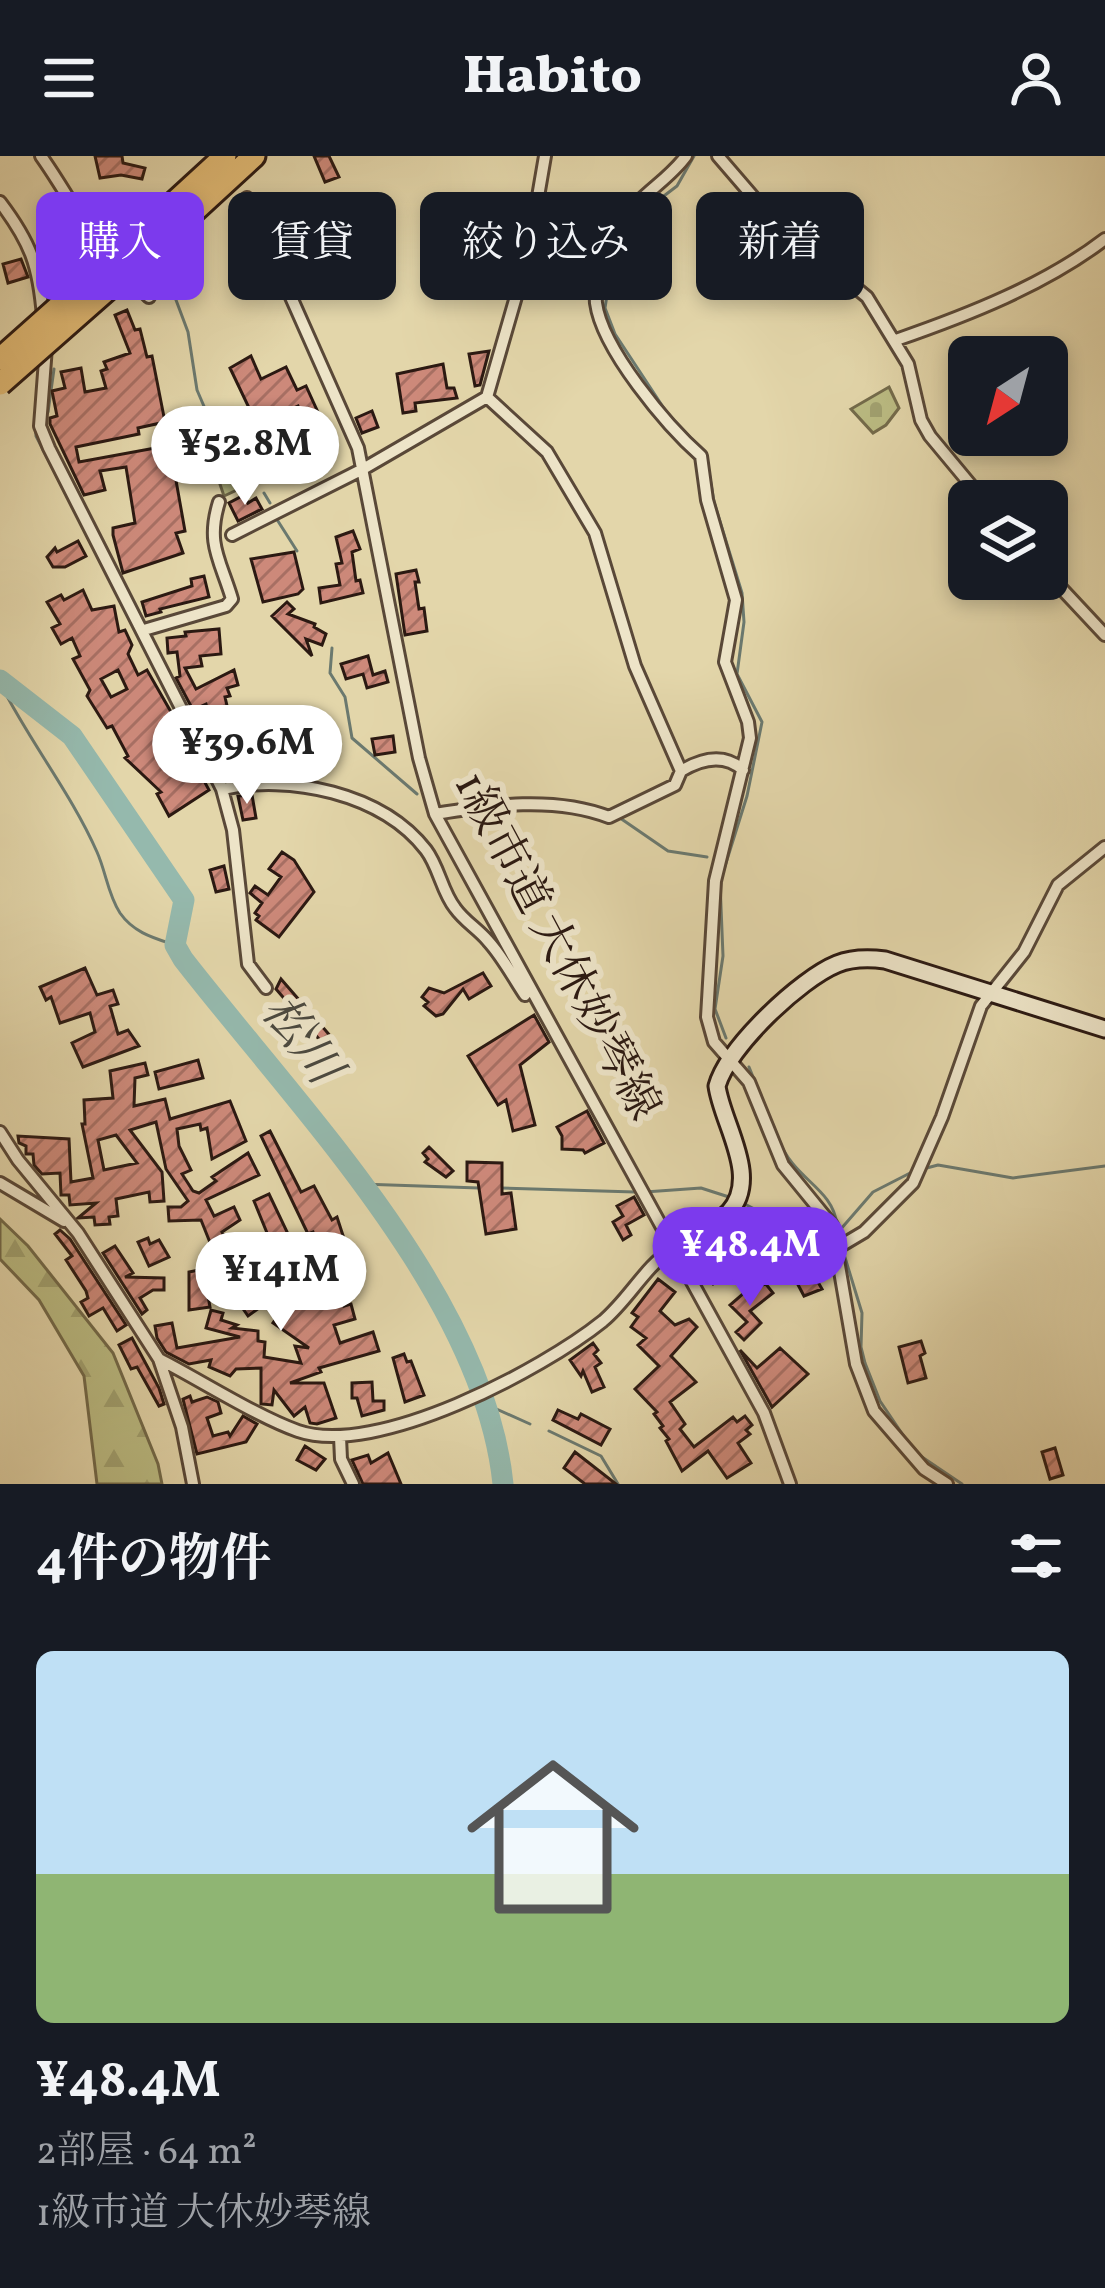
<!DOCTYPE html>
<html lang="ja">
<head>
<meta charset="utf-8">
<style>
  body { margin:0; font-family:Vollkorn,"Noto Serif JP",serif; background:#20242c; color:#f1f3f6; height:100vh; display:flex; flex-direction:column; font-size:45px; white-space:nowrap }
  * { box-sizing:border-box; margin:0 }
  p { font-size:39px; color:#9ea1a6 }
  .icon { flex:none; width:66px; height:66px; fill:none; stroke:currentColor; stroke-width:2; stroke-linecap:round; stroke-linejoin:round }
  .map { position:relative; height:1328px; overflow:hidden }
  .sheet { display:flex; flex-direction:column; background:#171b24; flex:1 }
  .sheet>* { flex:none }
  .banner { position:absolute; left:36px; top:36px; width:1035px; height:108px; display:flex; gap:24px }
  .needle { width:78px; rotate:216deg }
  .controls { position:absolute; left:948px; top:180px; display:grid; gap:24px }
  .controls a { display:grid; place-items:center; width:120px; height:120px; border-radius:18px; background:#171b24; box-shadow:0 6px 18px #0003; font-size:60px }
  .price { position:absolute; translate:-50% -102px; padding:0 27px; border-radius:42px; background:#fff; color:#222; font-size:39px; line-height:78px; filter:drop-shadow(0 3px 6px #0008) }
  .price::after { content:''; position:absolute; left:50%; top:72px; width:36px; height:27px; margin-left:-18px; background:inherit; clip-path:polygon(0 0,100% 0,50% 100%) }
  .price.on { background:#7c3aed; color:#fff }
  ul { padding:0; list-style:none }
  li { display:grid; align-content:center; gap:24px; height:636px; padding:0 36px }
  li span { display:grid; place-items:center; height:372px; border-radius:18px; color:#555 }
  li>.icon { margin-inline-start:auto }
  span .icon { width:216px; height:216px; fill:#fffc; stroke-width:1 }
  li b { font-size:51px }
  h2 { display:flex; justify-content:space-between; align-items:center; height:144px; padding:0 36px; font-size:51px }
  .chip { padding:0 42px; border-radius:18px; background:#171b24; box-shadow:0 6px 18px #0003; font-size:42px; line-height:108px }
  .chip.on { background:#7c3aed; color:#fff }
  header { display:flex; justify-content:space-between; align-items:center; height:156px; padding:0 36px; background:#171b24; font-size:54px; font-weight:800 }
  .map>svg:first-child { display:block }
  .forest { fill:url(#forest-firs); stroke:#736a4a; stroke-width:3 }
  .cemetery { fill:url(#cemetery-stones); stroke:#736a4a; stroke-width:3 }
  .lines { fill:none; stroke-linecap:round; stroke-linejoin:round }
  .stream { stroke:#6b796f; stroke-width:3 }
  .river { stroke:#95b9ad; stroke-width:21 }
  .building { fill:url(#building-hatch); stroke:#2b1912; stroke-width:3; fill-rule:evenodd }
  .street-casing { stroke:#594838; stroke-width:16 }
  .secondary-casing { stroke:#2b1912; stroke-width:21 }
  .highway-casing { stroke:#2b1912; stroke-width:27 }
  .street { stroke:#ede4c8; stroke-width:10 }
  .secondary { stroke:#ede4c8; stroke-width:15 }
  .highway { stroke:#e2bb75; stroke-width:21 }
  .highway-bridge-casing { stroke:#2b1912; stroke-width:27; stroke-linecap:butt }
  .highway-bridge { stroke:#e2bb75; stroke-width:21 }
  .labels { text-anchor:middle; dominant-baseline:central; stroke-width:12; stroke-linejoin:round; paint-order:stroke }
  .street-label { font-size:45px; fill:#2b1912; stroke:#ede4c8 }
  .water-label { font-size:48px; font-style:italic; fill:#4b4940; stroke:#ede4c8 }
</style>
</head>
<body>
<header><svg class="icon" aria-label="menu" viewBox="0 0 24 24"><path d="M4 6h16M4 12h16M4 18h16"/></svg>Habito<svg class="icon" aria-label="person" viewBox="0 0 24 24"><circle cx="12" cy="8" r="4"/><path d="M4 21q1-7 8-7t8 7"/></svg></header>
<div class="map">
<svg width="1105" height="1328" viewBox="0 0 1105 1328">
  <defs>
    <pattern id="forest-firs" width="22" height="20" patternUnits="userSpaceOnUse" patternTransform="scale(3)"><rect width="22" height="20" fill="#bbbc83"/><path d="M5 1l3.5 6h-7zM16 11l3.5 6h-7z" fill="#a1a170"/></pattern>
    <pattern id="cemetery-stones" width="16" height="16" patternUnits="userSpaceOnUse" patternTransform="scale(3)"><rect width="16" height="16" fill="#bbbc83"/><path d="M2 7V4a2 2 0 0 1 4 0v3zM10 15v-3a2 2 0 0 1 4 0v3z" fill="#a1a170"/></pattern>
    <pattern id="building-hatch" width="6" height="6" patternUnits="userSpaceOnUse" patternTransform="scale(3)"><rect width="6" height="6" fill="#cd897a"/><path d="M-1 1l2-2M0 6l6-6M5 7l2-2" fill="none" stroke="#a76f63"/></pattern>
  </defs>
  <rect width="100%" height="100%" fill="#e3d6aa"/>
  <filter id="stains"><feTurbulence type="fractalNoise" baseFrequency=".00167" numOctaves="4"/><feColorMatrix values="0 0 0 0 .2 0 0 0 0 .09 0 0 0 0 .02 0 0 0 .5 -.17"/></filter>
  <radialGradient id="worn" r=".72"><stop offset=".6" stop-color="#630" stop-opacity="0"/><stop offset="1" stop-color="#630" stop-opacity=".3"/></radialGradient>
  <path class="forest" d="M204 254 256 325 224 340 197 261Z
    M0 1063 28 1090 113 1197 158 1308 162 1328H97L84 1220 39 1144 0 1103Z"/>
  <path class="cemetery" d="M889 231 899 252 886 269 873 277 851 253Z"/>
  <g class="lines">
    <path class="stream" d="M71 37 108 65
      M26 76 43 123
      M616 104 631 65 677 30 694 0
      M167 120 188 176 197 234 206 255 254 320
      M609 126 605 152 615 178 667 257 706 298 714 346 742 437 744 466 737 518 762 566 747 640 720 726 723 800 715 853 726 882
      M48 256 54 213
      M35 265 36 280 85 375
      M264 337 270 347
      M276 362 297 395
      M332 492 330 517 345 541 352 582 417 638
      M0 527C29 585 71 637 97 696 106 716 108 739 120 757 134 777 154 782 175 789
      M199 598 216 635
      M474 647 494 645
      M620 662 668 695 707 701
      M749 911C761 939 774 986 793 1008 809 1028 834 1040 837 1069
      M923 1013 938 1009 1013 1022 1105 1010
      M361 1028 479 1032
      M501 1032 635 1036
      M645 1036 701 1032 729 1041
      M743 1047 784 1069 829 1077
      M840 1074 873 1036 914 1015
      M843 1095 862 1157 861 1191 865 1207 880 1245 905 1282
      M483 1247 530 1268
      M549 1275 601 1300 618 1328
      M919 1299 962 1328"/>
    <path class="river" d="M0 524 72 580 184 744 175 789 183 803C296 949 484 1139 503 1328"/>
  </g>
  <path class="building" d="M95 0H122L123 7 145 12 142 23 121 19 100 22Z
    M314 0H329L339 21 325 26Z
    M21 103 28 121 8 127 3 108Z
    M127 154 135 174 140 173 147 201 152 200 165 266 138 272 139 278 76 291 79 306 177 288 179 301 172 302 185 375 176 377 183 397 123 417 113 379V372L135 367 126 311 100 315 105 334 84 339 50 268V262L57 260 52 235 65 232 61 216 81 212 85 236 106 232 101 215 107 213 104 206 130 197 115 159Z
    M489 195 480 229 475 230 469 198Z
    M251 200 261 223 286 211 297 234 306 230 321 263 306 269 298 250 268 264 272 272 261 277 230 212Z
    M443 208 447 232H454L457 242 415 247 416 255 403 257 397 218Z
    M372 255 378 271 362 277 356 262Z
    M292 288 307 319 294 325 279 295Z
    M244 339 248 347 256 342 262 353 238 365 229 347Z
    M353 375 360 393 352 396 356 425 360 424 363 437 321 447 319 432 340 429 336 408 342 407 336 381Z
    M78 385 86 400 65 411H53L47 401 55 392 57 396Z
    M294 396 303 433 298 438 263 446 251 403Z
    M416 414 419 426H415L419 453 424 452 427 475 405 479 396 418Z
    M204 420 209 441 160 453 161 456 146 460 142 446 192 430 191 423Z
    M83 434 92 454 114 450 119 476 125 474 132 489 128 498 138 519 147 514 175 563 177 568 164 574 183 617 196 610 209 634 169 660 157 638 161 636 125 602 128 600 112 570 107 572 87 540 90 534 73 503 80 500 72 482 61 488 52 472 60 468 47 446 61 439 64 444ZM118 514 127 533 111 541 101 523Z
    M287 446 294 453 288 458 315 468 314 471 326 478 322 489 306 483 312 500 272 460Z
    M219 473 221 498 200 500 202 510 185 512 196 533 234 514 238 529 227 532 230 540 225 541 231 567 235 574 240 572 244 591 236 589 244 615 231 619 223 593 218 594 206 548 193 554 176 522 180 520 177 496 168 497 167 482 186 480 185 476Z
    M368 500 373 519 385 515 388 526 367 532 363 518 346 523 341 508Z
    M393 580 395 596 375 599 372 583Z
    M263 581 285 587 280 613 275 617 263 615 266 595 258 593Z
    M252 639 256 662 243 664 238 640Z
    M282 696 294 704 314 736 279 781 256 764 259 760 255 757 262 747 250 737 255 730 268 739 281 721 269 713Z
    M224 710 229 733 216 736 210 714Z
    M85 812 97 839 113 834 118 848 110 850 118 878 128 874 139 890 83 911 72 887 95 876 90 857 60 867 51 841 46 844 40 831Z
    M483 817 491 830 469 843 463 833 443 858 436 860 424 850 428 846 422 841 429 832 444 837Z
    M281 823 333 883 325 890 276 833Z
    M534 859 549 886 520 909 535 969 513 975 506 944 498 949 468 900Z
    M198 904 203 922 159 933 155 916Z
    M145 907 148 919 135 922 134 950 165 943 170 963 230 945 246 985 212 1003 207 972 201 974 200 968 177 973 179 990 191 1014 182 1018 193 1035 199 1037 216 1025 212 1021 248 997 259 1019 206 1044 214 1060 234 1051 240 1064 222 1076 232 1097 217 1104 201 1064 169 1065 168 1051H181L188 1045 166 1013 156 966 130 974 162 1016 164 1045 150 1046 149 1036 116 1043 118 1060 109 1061 110 1068 95 1069 94 1061 78 1062 96 1047 70 1049 69 1039H61L60 1017 42 1018 34 1009 33 998H26V990L19 987 18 980 69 983 71 1026 93 1022 82 968H85L84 944 113 942 110 915ZM116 979 137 1007 104 1014 98 984Z
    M587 955 604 987 585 997 583 994 562 993V980L557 971Z
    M270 975 301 1036 314 1030 332 1064 337 1061 348 1095 345 1097V1106L322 1108 313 1076 308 1078 261 980Z
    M429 991 453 1015 446 1021 425 1006 428 1003 423 997Z
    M467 1006 502 1007V1038L511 1037 516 1073 486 1078 478 1026 467 1025Z
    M269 1038 289 1080 283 1083 305 1126 311 1125 318 1140 323 1137 324 1145 342 1141 344 1150 351 1148 355 1163 334 1169 340 1187 373 1176 379 1195 319 1212 321 1216 290 1227H324L336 1262 317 1268 310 1267 305 1251 294 1260 274 1234 272 1249 261 1248V1212L236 1213 230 1220 209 1211 211 1204 189 1208 166 1196 157 1182 155 1170 172 1167 177 1192 240 1181 206 1172 211 1154 223 1157 221 1164 237 1169 232 1172 258 1175V1185L265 1186 264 1201 301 1207 295 1190 309 1192 273 1167 280 1157 270 1144 248 1160 237 1144 253 1132 256 1137 284 1120 271 1095 274 1094 254 1045Z
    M634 1041 644 1059 626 1069 631 1079 623 1084 613 1066 623 1060 617 1050Z
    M60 1074 70 1083 126 1169 117 1175 103 1152 89 1160 81 1146 88 1142 86 1135 66 1104 72 1100 55 1078Z
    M148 1082 150 1088 159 1084 169 1101 149 1110 138 1086Z
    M115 1090 133 1117 125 1121 164 1122V1134H153L140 1142 147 1154 142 1158 103 1097Z
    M703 1094 724 1118 713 1128 691 1105Z
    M209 1112 211 1123 205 1124 210 1151 189 1154V1116Z
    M811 1114 822 1133 804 1140 795 1123Z
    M658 1123 675 1136 660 1155 675 1169 689 1163 697 1171 671 1200 696 1226 670 1246 685 1268 680 1273 694 1291 733 1261 737 1266 745 1260 752 1269 746 1274 750 1278 738 1287 751 1307 727 1322 708 1295 682 1315 666 1285 669 1283 660 1272 663 1270 654 1258 657 1256 635 1233 659 1210 638 1189 646 1182 631 1171 638 1161 632 1157Z
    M765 1127 773 1137 750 1155 761 1167 744 1184 736 1176 747 1166 730 1149 745 1136 749 1140Z
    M132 1182 159 1232 164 1248 159 1250 137 1211 131 1213 119 1189Z
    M921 1185 925 1197 920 1200 926 1222 908 1227 899 1191Z
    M593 1187 598 1194 594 1198 601 1207 595 1211 604 1231 592 1236 583 1215 581 1220 570 1204Z
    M780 1192 808 1218 772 1251 740 1194 757 1212Z
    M404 1198 407 1206 411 1205 424 1239 405 1246 393 1202Z
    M372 1226 373 1245H384V1254L362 1260 357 1242H352V1227Z
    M190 1240 192 1246 207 1241 218 1246 221 1257 207 1262 213 1280 228 1276 230 1280 243 1260 257 1268 246 1286 197 1298 183 1243Z
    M558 1254 578 1263 581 1258 610 1273 601 1289 553 1264Z
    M305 1290 325 1303 316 1314 297 1304Z
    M1055 1292 1063 1319 1050 1323 1042 1296Z
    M575 1296 616 1328H585L564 1312Z
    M388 1297 401 1328H363L352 1304 368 1299 371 1307Z"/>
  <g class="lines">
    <g class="street-casing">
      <path id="street" d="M41 0C66 35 84 73 113 104
        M686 0C667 26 638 39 622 67 613 81 594 132 596 147 602 193 667 270 701 300L707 344 736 444 725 506 748 566 750 582 715 725 707 861 714 886 749 926 783 1009 832 1069 856 1208 874 1255 924 1313 947 1328
        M718 0 774 65 867 141 908 208 921 264 930 280 984 345
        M247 42 358 292 419 602 435 658 764 1257 790 1328
        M0 46C31 87 39 110 43 161
        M126 118 149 141
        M896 184C968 159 1045 129 1105 83
        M46 191 40 270 49 292 222 633 233 674 248 808 266 832
        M487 241 528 99 545 0
        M232 379 363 313 487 241
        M1047 417 1105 479
        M144 474 226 450 232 443C220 403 206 388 219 346
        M681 615C701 603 724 597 743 614
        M222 633C289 618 382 637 426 694 439 711 442 736 455 752 464 765 478 773 488 785 502 800 513 821 525 839
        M435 658C491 649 555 640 609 661L675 629 681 615 635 510 595 377 547 296 487 241
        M0 976 18 1004 78 1077 159 1203 182 1271 193 1328
        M0 1027 64 1065
        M837 1092 864 1076 913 1027 942 961 981 850 1024 796 1058 729 1105 691
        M159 1203C200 1224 256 1260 298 1275 376 1302 542 1214 603 1165 629 1143 644 1112 673 1092
        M340 1281 341 1303 353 1328"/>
    </g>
    <g class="secondary-casing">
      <path id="secondary" d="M673 1092C690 1079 714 1071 729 1056 761 1021 722 968 717 930 728 891 800 823 837 808 852 802 869 802 885 804L1105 873"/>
    </g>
    <g class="highway-casing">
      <path id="highway" d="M128 89 225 0
        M143 102 254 0"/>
    </g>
    <use href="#street" class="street"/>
    <use href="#secondary" class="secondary"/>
    <use href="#highway" class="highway"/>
    <g class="highway-bridge-casing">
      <path id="highway-bridge" d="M0 203 128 89
        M0 228 143 102"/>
    </g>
    <use href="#highway-bridge" class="highway-bridge"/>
  </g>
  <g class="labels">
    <g class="street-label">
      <text transform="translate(555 791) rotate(62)">1級市道 大休妙琴線</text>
    </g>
    <g class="water-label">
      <text transform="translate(299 885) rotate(53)">松川</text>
    </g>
  </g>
  <rect width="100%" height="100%" filter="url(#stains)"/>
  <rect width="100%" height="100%" fill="url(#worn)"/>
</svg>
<div class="controls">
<a><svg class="needle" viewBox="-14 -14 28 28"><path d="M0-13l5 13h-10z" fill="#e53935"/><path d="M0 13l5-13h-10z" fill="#9ea1a6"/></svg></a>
<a><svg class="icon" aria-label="layers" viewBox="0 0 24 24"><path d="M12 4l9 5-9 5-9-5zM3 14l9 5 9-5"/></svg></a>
</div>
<b class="price" style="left:245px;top:352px">¥52.8M</b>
<b class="price" style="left:247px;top:651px">¥39.6M</b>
<b class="price on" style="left:750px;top:1153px">¥48.4M</b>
<b class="price" style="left:281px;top:1178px">¥141M</b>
<div class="banner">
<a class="chip on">購入</a>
<a class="chip">賃貸</a>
<a class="chip">絞り込み</a>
<a class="chip">新着</a>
</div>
</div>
<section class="sheet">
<h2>4件の物件<svg class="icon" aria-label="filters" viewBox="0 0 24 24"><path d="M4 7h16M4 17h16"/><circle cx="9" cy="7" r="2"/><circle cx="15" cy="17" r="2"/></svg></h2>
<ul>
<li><span style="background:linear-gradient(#bfe0f5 60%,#8fb573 0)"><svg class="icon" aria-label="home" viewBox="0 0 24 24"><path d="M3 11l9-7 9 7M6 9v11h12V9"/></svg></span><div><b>¥48.4M</b><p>2部屋 · 64 m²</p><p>1級市道 大休妙琴線</p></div></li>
</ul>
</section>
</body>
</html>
